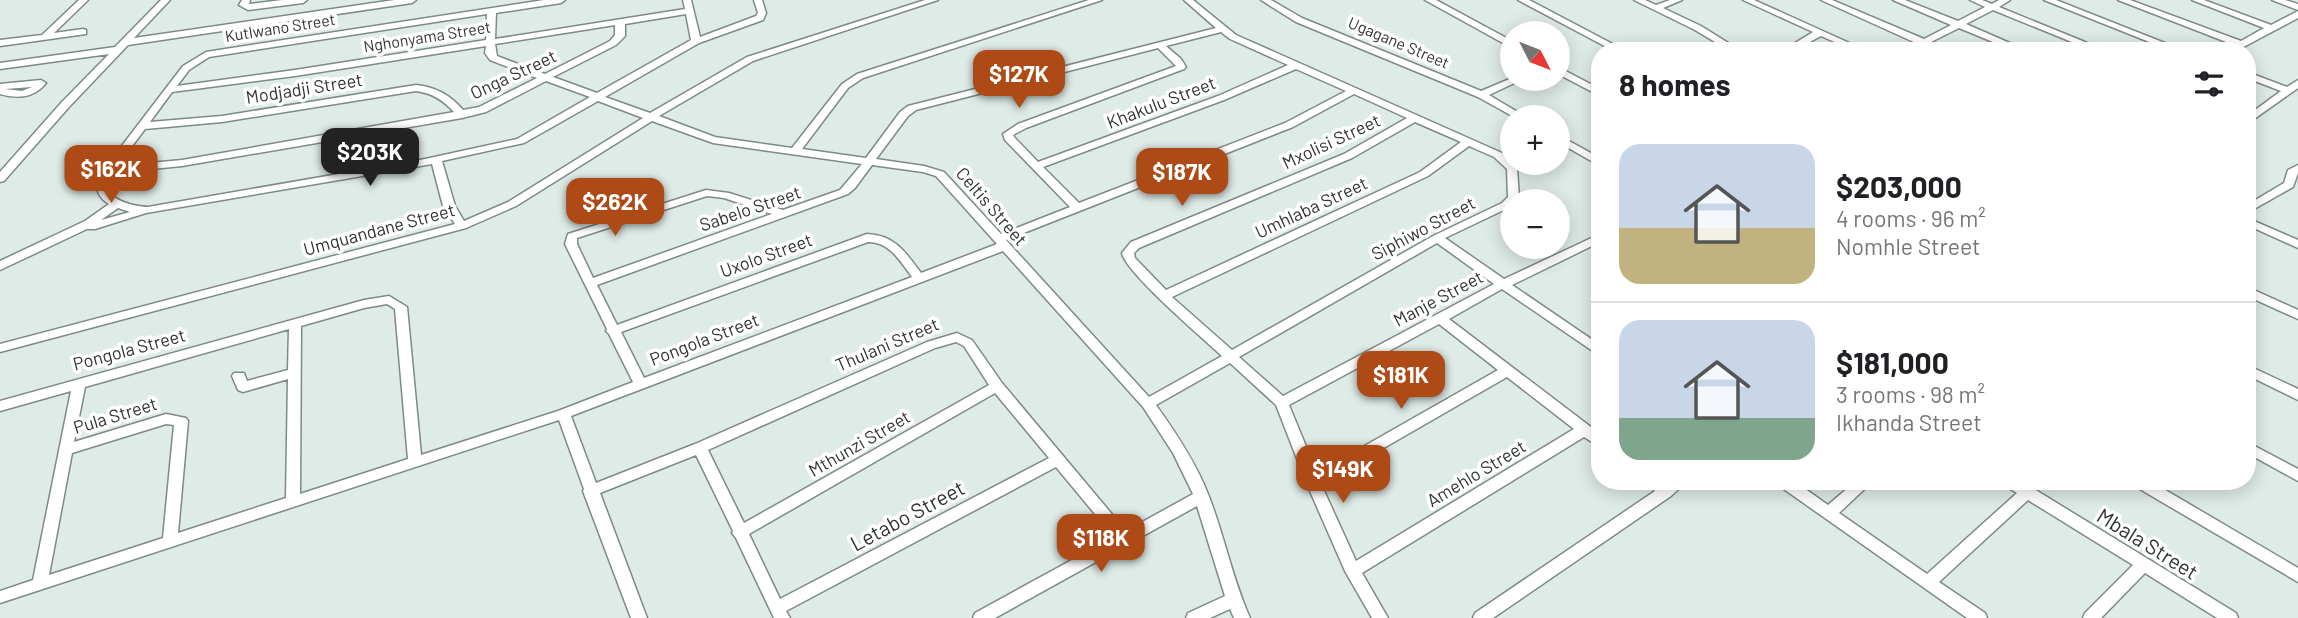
<!DOCTYPE html>
<html lang="en">
<head>
<meta charset="utf-8">
<style>
  body { margin:0; font-family:Barlow,sans-serif; background:#f6f6f6; color:#202124; height:100vh; display:flex; flex-direction:column; font-size:26px; white-space:nowrap }
  * { box-sizing:border-box; margin:0 }
  p { font-size:23px; color:#757577 }
  .icon { flex:none; width:38px; height:38px; fill:none; stroke:currentColor; stroke-width:2; stroke-linecap:round; stroke-linejoin:round }
  .map { position:relative; flex:1; overflow:hidden }
  .panel { position:absolute; left:1591px; top:42px; width:665px; height:448px; display:flex; flex-direction:column; background:#fff; border-radius:28px; box-shadow:0 4px 18px #0003 }
  .panel>* { flex:none }
  .needle { width:46px; rotate:132deg }
  .controls { position:absolute; left:1500px; top:21px; display:grid; gap:14px }
  .controls a { display:grid; place-items:center; width:70px; height:70px; border-radius:50%; background:#fff; box-shadow:0 4px 18px #0003; font-size:35px }
  .price { position:absolute; translate:-50% -60px; padding:0 16px; border-radius:14px; background:#ad4a15; color:#fff; font-size:23px; line-height:46px; filter:drop-shadow(0 2px 4px #0008) }
  .price::after { content:''; position:absolute; left:50%; top:42px; width:21px; height:16px; margin-left:-10px; background:inherit; clip-path:polygon(0 0,100% 0,50% 100%) }
  .price.current { background:#222; color:#fff }
  ul { padding:0; list-style:none }
  li { display:flex; align-items:center; gap:21px; height:175px; padding:0 28px }
  li+li { border-top:2px solid #e0e0e0 }
  li span { display:grid; place-items:center; flex:none; width:196px; height:140px; border-radius:21px; color:#555 }
  li>.icon { margin-inline-start:auto }
  span .icon { width:84px; height:84px; fill:#fffc; stroke-width:1 }
  li b { font-size:30px }
  h2 { display:flex; justify-content:space-between; align-items:center; height:84px; padding:0 28px; font-size:30px }
  .map>svg:first-child { display:block }
  .lines { fill:none; stroke-linecap:round; stroke-linejoin:round }
  .minor-casing { stroke:#7e8a86; stroke-width:3 }
  .minor { fill:#fff; fill-rule:evenodd }
  .labels { text-anchor:middle; dominant-baseline:central; stroke-width:7; stroke-linejoin:round; paint-order:stroke }
  .far-street-label { font-size:16px; fill:#303533; stroke:#fff }
  .street-label { font-size:18px; fill:#303533; stroke:#fff }
  .near-street-label { font-size:21px; fill:#303533; stroke:#fff }
</style>
</head>
<body>
<div class="map">
<svg width="2298" height="618" viewBox="0 0 2298 618">
  <rect width="100%" height="100%" fill="#dfebe7"/>
  <g class="lines">
    <g class="minor-casing">
      <path id="minor" d="M79 0H88L54 33 83 29 86 30V34L0 46V40L42 35Z
        M161 0H170L134 38 394 0H416L412 3 128 45 69 107 4 181 0 182V172L61 103 109 54 0 69V63L115 47Z
        M242 0H250L249 4 282 0H307L303 3 248 10 239 5Z
        M544 0H565L561 3 496 13 495 39 685 9 683 0H691L700 37 756 16 758 13 754 0H762L766 13 763 20 699 43 605 97 650 113 747 57 925 0H938L753 61 659 116 715 137 792 148 842 84 857 74 1089 0H1102L863 78 848 88 802 149 866 158 900 112 908 106 1216 28 1184 0H1193L1236 35 1502 153 1517 168 1519 198 1517 201H1512L1510 207 1445 238 1504 279 1600 234V242L1512 285 1600 345V356L1502 289 1449 319 1600 434V447L1584 437 1362 573 1388 618H1372L1345 571 1306 482 1276 405 1230 363 1156 405C1176 433 1196 463 1208 494 1224 534 1232 578 1250 618H1234L1230 609 1210 618H1186L1188 613 1225 596 1197 506 995 618H973L975 613 1114 537 1056 467 786 611 790 618H774L736 538 732 533 733 531 696 455 600 493 647 618H631L583 491 584 489 559 420 0 603V591L33 580 71 391 0 411V401L364 300 389 296 407 307 421 455 558 411 633 382 609 334 606 331 607 329 565 244 568 234 706 190 729 193 783 210 840 190 862 164 713 143 652 121 516 206 466 228 0 352V344L455 224 443 206 432 164 146 213 95 229H87L0 270V261L85 221 109 204C98 197 95 189 98 177L183 66 206 52ZM487 14 486 40 295 70 177 86 189 70 209 57ZM686 14 691 40 597 93 553 77 616 45 625 36V24ZM615 25V35L610 41 545 74 497 56 495 44ZM1221 32 1230 39 1288 65 1218 96 1038 162 1014 137 1013 135 1026 128 1184 69 1186 67 1181 59 1166 46ZM486 46 485 53 490 60 537 78 479 107 463 110C450 95 436 87 416 85L222 116 150 122 172 92 295 76ZM1158 48 1176 66 1018 124 1003 134 1005 140 1070 207 1001 234 944 172 924 166 876 159 908 116 916 110ZM1296 69 1346 91 1285 123 1079 203 1043 167 1224 100ZM546 81 590 97 517 139 425 159 148 207C130 206 94 197 112 173L182 166 462 118 486 112ZM416 91C432 93 443 100 454 112L182 160 117 166 145 129 222 122ZM1354 94 1407 118 1344 154 1131 242 1122 253C1125 272 1204 339 1222 356L1149 397 1006 240 1293 127ZM598 101 643 118 508 202 464 221 455 206 442 161 524 143ZM1415 122 1461 142 1420 172 1166 290 1135 258 1134 253 1139 248 1352 158ZM1469 146 1494 157 1507 169 1508 197 1502 203 1433 236 1232 350 1172 297 1428 176ZM872 165 923 172 936 176 997 244 921 273C906 253 895 235 867 234L617 325 597 285 848 194 855 188ZM707 196 724 198 772 214 593 278 577 244V238ZM118 208 130 212 101 220ZM868 242C890 242 900 261 912 277L644 378 621 332ZM1437 243 1494 284 1283 396 1239 357ZM1003 251 1143 407 1173 453 1193 494 1126 531 1002 383 972 340 957 333 927 342 695 444 596 483 571 416ZM387 304 395 309 408 459 300 494 301 326 364 308ZM1439 324 1498 370 1317 473 1289 405ZM289 329 288 370 247 381 244 373H234L232 376 238 390 243 392 288 379 286 498 178 533 188 421 186 418 166 414 74 442 85 387ZM956 342 964 346 989 385 744 523 708 450 935 348ZM1507 377 1574 429 1356 561 1321 484ZM995 393 1049 458 780 599 749 534ZM166 424 174 425 163 538 49 575 72 453Z
        M1261 0H1271L1302 18 1481 91 1512 78 1523 79 1489 95 1526 117H1514L1478 97 1296 22Z
        M1425 0H1436L1512 41V48Z
        M1518 0H1529L1626 51H1614Z
        M1634 0H1645L1656 5 1670 0H1682L1663 8 1701 26 1741 51H1730L1695 30Z
        M1743 0H1754L1867 51H1855L1821 36 1793 51H1782L1813 32Z
        M1821 0H1832L1924 39 1951 25 1893 0H1905L1958 21 1985 7 1970 0H1982L1992 4 1999 0H2010L1999 7 2107 51H2094L1993 10 1966 24 2028 51H2015L1959 28 1931 42 1948 51H1936L1924 46 1915 51H1903L1916 43Z
        M2044 0H2056L2185 51H2172Z
        M2118 0H2130L2241 41 2264 28 2192 0H2204L2271 25 2298 11V18L2236 51H2225L2234 45Z
        M2272 0H2285L2298 4V10Z
        M1558 67 1600 89V96L1558 74Z
        M2247 72 2287 87 2298 80V88L2247 124V116L2281 91 2247 78Z
        M41 80 46 83C34 98 18 99 0 94V84ZM32 87 22 91 5 89Z
        M1558 135 1600 158V166L1558 142Z
        M2298 165V173L2293 187 2247 213V205L2284 183 2288 170Z
        M2247 218 2298 240V248L2247 225Z
        M2247 287 2298 310V319L2247 296Z
        M2247 365 2298 389V400L2247 375Z
        M2247 442 2298 469V481L2247 453Z
        M1645 481H1662L1665 484 1669 481H1687L1671 496 1493 618H1473L1475 613 1655 491Z
        M1776 481H1794L1828 505 1856 481H1873L1839 513 1927 574 2017 493 2004 485 2002 481H2021L2236 613 2238 618H2217L2145 573 2101 618H2083L2085 613 2133 565 2028 500 1939 582 1985 613 1987 618H1967L1778 485Z
        M2131 481H2150L2298 568V582L2133 485Z"/>
    </g>
    <use href="#minor" class="minor"/>
  </g>
  <g class="labels">
    <g class="far-street-label">
      <text transform="translate(280 27) rotate(-9)">Kutlwano Street</text>
      <text transform="translate(427 36) rotate(-9)">Nghonyama Street</text>
      <text transform="translate(1399 42) rotate(23)">Ugagane Street</text>
    </g>
    <g class="street-label">
      <text transform="translate(513 74) rotate(-25)">Onga Street</text>
      <text transform="translate(304 88) rotate(-9)">Modjadji Street</text>
      <text transform="translate(1161 102) rotate(-21)">Khakulu Street</text>
      <text transform="translate(1331 141) rotate(-25)">Mxolisi Street</text>
      <text transform="translate(992 206) rotate(49)">Celtis Street</text>
      <text transform="translate(1311 207) rotate(-25)">Umhlaba Street</text>
      <text transform="translate(750 208) rotate(-19)">Sabelo Street</text>
      <text transform="translate(1423 228) rotate(-28)">Siphiwo Street</text>
      <text transform="translate(379 229) rotate(-15)">Umquandane Street</text>
      <text transform="translate(766 255) rotate(-20)">Uxolo Street</text>
      <text transform="translate(1438 298) rotate(-28)">Manje Street</text>
      <text transform="translate(704 339) rotate(-21)">Pongola Street</text>
      <text transform="translate(887 344) rotate(-23)">Thulani Street</text>
      <text transform="translate(129 349) rotate(-15)">Pongola Street</text>
      <text transform="translate(115 415) rotate(-17)">Pula Street</text>
      <text transform="translate(859 443) rotate(-30)">Mthunzi Street</text>
      <text transform="translate(1476 473) rotate(-31)">Amehlo Street</text>
    </g>
    <g class="near-street-label">
      <text transform="translate(907 515) rotate(-28)">Letabo Street</text>
      <text transform="translate(2148 543) rotate(32)">Mbala Street</text>
    </g>
  </g>
</svg>
<div class="controls">
<a><svg class="needle" viewBox="-14 -14 28 28"><path d="M0-13l5 13h-10z" fill="#e53935"/><path d="M0 13l5-13h-10z" fill="#757577"/></svg></a>
<a>+</a>
<a>−</a>
</div>
<b class="price" style="left:1019px;top:110px">$127K</b>
<b class="price current" style="left:370px;top:188px">$203K</b>
<b class="price" style="left:111px;top:205px">$162K</b>
<b class="price" style="left:1182px;top:208px">$187K</b>
<b class="price" style="left:615px;top:238px">$262K</b>
<b class="price" style="left:1401px;top:411px">$181K</b>
<b class="price" style="left:1343px;top:505px">$149K</b>
<b class="price" style="left:1101px;top:574px">$118K</b>
<section class="panel">
<h2>8 homes<svg class="icon" aria-label="filters" viewBox="0 0 24 24"><path d="M4 7h16M4 17h16"/><circle cx="9" cy="7" r="2"/><circle cx="15" cy="17" r="2"/></svg></h2>
<ul>
<li><span style="background:linear-gradient(#c9d6e8 60%,#c2b280 0)"><svg class="icon" aria-label="home" viewBox="0 0 24 24"><path d="M3 11l9-7 9 7M6 9v11h12V9"/></svg></span><div><b>$203,000</b><p>4 rooms · 96 m²</p><p>Nomhle Street</p></div></li>
<li><span style="background:linear-gradient(#c9d6e8 70%,#7fa58c 0)"><svg class="icon" aria-label="home" viewBox="0 0 24 24"><path d="M3 11l9-7 9 7M6 9v11h12V9"/></svg></span><div><b>$181,000</b><p>3 rooms · 98 m²</p><p>Ikhanda Street</p></div></li>
</ul>
</section>
</div>
</body>
</html>
